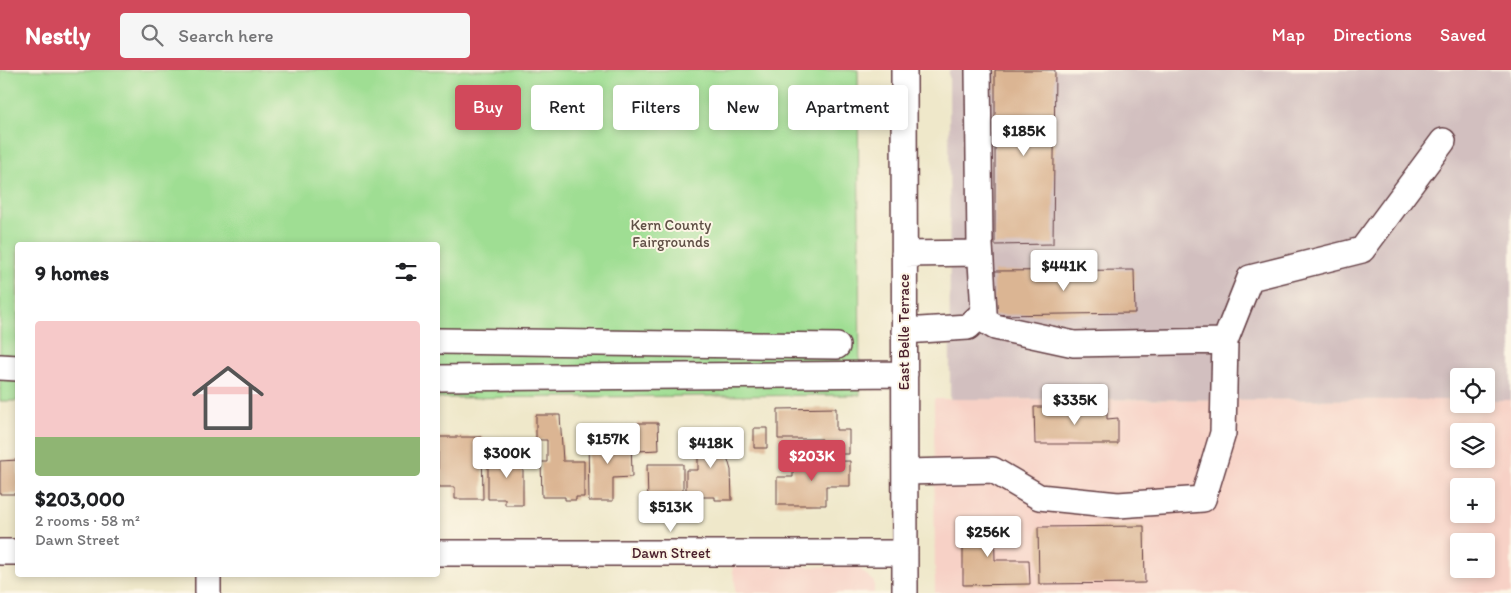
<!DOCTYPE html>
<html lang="en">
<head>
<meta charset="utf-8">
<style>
  body { margin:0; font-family:Itim,sans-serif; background:#f6f6f6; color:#202124; height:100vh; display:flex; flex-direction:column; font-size:19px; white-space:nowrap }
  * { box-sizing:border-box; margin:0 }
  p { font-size:16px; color:#757577 }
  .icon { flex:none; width:28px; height:28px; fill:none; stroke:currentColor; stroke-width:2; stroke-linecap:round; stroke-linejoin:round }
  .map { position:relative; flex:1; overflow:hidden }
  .details { position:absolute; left:15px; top:172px; width:425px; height:335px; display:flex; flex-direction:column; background:#fff; border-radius:5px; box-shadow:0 2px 8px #0003 }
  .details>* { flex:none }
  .banner { position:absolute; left:455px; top:15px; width:475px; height:45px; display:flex; gap:10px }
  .tools { position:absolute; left:1450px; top:298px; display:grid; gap:10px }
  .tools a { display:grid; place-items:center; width:45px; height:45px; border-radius:5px; background:#fff; box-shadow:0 2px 8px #0003; font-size:25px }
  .price { position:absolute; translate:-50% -42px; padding:0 11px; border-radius:5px; background:#fff; color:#222; font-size:16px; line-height:32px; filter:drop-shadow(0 1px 2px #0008) }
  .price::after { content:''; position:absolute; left:50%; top:30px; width:15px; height:11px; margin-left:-8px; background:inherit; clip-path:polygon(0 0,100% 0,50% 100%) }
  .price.current { background:#d1495b; color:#fff }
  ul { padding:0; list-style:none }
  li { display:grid; align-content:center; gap:10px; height:265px; padding:0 20px }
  li span { display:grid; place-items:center; height:155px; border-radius:5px; color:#555 }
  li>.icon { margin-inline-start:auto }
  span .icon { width:90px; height:90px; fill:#fffc; stroke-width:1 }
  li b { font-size:21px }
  h2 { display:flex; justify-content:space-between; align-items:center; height:60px; padding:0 20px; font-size:21px }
  .pill { padding:0 18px; border-radius:5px; background:#fff; box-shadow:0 2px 8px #0003; font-size:18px; line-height:45px }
  .pill.current { background:#d1495b; color:#fff }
  header { display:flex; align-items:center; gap:30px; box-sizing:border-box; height:70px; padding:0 25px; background:#d1495b; color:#fff }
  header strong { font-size:24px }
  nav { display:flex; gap:28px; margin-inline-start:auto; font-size:18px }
  .search { width:350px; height:45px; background:#f6f6f6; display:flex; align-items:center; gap:12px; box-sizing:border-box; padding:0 18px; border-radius:5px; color:#757577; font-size:19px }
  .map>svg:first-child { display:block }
  .built { fill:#f7d1c6; fill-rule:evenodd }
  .industrial { fill:#d2bfbf }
  .green { fill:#9fde93; stroke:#747e5f }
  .building { fill:#dbb593 }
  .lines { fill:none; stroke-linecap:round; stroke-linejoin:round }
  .minor-casing { stroke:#633d43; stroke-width:28 }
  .minor { stroke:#fff; stroke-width:25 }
  .labels { text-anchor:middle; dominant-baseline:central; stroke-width:4; stroke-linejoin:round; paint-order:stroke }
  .park-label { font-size:15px; fill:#5f4f45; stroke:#fcf5e5 }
  .street-label { font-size:15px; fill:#4a1f2b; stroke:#fcf5e5 }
</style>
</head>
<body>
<header>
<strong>Nestly</strong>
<div class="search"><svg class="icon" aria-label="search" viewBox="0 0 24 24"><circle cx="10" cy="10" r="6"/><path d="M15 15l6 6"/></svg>Search here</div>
<nav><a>Map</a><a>Directions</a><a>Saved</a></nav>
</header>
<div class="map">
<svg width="1511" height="523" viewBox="0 0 1511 523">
  <rect width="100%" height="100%" fill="#fcf5e5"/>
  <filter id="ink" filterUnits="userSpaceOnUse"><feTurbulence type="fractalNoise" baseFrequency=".02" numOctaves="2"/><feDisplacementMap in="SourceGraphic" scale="10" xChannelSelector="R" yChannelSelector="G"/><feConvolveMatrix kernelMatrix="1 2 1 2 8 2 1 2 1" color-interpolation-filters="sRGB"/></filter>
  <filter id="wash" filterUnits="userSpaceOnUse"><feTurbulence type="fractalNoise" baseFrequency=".0096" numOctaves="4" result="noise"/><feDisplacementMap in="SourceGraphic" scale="20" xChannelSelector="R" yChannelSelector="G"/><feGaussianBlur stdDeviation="1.12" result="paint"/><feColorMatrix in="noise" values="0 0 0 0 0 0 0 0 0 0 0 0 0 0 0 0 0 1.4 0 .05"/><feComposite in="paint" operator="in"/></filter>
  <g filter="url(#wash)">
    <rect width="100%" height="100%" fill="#efe8ca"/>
    <path class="built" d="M934 329 1459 330V334H1486V330H1511V523H935ZM1459 361H1486V389H1459ZM1459 416H1486V444H1459ZM1459 471H1486V499H1459Z
      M732 496 858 497 874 512V523H735V513Z"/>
    <path class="industrial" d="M949 0H1511V330H1486V306H1459V330L950 329Z"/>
    <path class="green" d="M0 0H858L860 325 438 328V175H18L17 331H0Z"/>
    <g id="blocks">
      <path class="building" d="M995 0H1055L1053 174 995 175Z
        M1134 200 1135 243 994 245V201Z
        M1034 337H1107V349L1118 348V374H1035Z
        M836 338V360H849V384H822V369H778V339Z
        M536 345H560L563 391H584V427H576V430H565V427H542L541 392H547V370H536Z
        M637 353H658L659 380 637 381Z
        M754 358H767V378H754Z
        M698 363H727L728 390 731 400 732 430H715V427H686V400H698Z
        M588 366H631L632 407 613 408V431H589Z
        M438 367H482L483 429H455V417H438Z
        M523 383V435H505V429H488V389H509V384Z
        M18 390V424H0V391Z
        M850 391V416H826V435H777V407H793V392Z
        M647 394H683V431H648Z
        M963 450H994L995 490H1029L1030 514 963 515Z
        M1144 456 1145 513 1039 514 1038 457Z"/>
    </g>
  </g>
  <g filter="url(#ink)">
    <use href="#blocks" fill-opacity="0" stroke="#633d43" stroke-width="1"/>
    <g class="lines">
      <g class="minor-casing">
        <path id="minor" d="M904 0 905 523
          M904 184 980 183
          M904 261 968 257 984 242 980 175 978 0
          M438 271 837 276
          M1225 271 1250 208 1362 180 1443 71
          M0 297 18 298
          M438 308 905 304
          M905 402 993 400 1039 427 1118 435 1203 429 1223 363 1225 271 1074 274 995 257 979 247
          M0 482H18
          M438 483H905
          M208 505V523"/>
      </g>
      <use href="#minor" class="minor"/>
    </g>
  </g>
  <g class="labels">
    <g class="park-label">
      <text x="671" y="155">Kern County<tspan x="671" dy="17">Fairgrounds</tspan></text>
    </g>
    <g class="street-label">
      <text transform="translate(904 262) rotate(-90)">East Belle Terrace</text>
      <text x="671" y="483">Dawn Street</text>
    </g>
  </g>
</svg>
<div class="tools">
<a><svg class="icon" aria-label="locate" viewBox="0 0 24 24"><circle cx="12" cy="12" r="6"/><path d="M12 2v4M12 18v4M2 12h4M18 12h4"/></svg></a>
<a><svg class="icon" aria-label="layers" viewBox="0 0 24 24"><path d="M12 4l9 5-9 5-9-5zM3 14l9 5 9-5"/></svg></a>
<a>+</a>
<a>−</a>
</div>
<b class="price" style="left:1024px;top:87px">$185K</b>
<b class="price" style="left:1064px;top:222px">$441K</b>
<b class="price" style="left:1075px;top:356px">$335K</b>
<b class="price" style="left:608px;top:395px">$157K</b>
<b class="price" style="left:711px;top:399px">$418K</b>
<b class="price" style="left:507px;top:409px">$300K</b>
<b class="price current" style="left:812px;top:412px">$203K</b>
<b class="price" style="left:671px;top:463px">$513K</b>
<b class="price" style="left:988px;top:488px">$256K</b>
<div class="banner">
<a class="pill current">Buy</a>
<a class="pill">Rent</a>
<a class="pill">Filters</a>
<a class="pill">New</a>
<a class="pill">Apartment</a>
</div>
<section class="details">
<h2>9 homes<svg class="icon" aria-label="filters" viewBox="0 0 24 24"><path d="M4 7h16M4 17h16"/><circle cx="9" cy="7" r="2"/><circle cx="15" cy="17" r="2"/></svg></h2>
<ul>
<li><span style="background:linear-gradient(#f6c9c9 75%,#8fb573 0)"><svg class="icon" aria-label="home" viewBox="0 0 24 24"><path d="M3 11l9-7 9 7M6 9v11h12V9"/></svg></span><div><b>$203,000</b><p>2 rooms · 58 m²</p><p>Dawn Street</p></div></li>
</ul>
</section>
</div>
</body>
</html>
